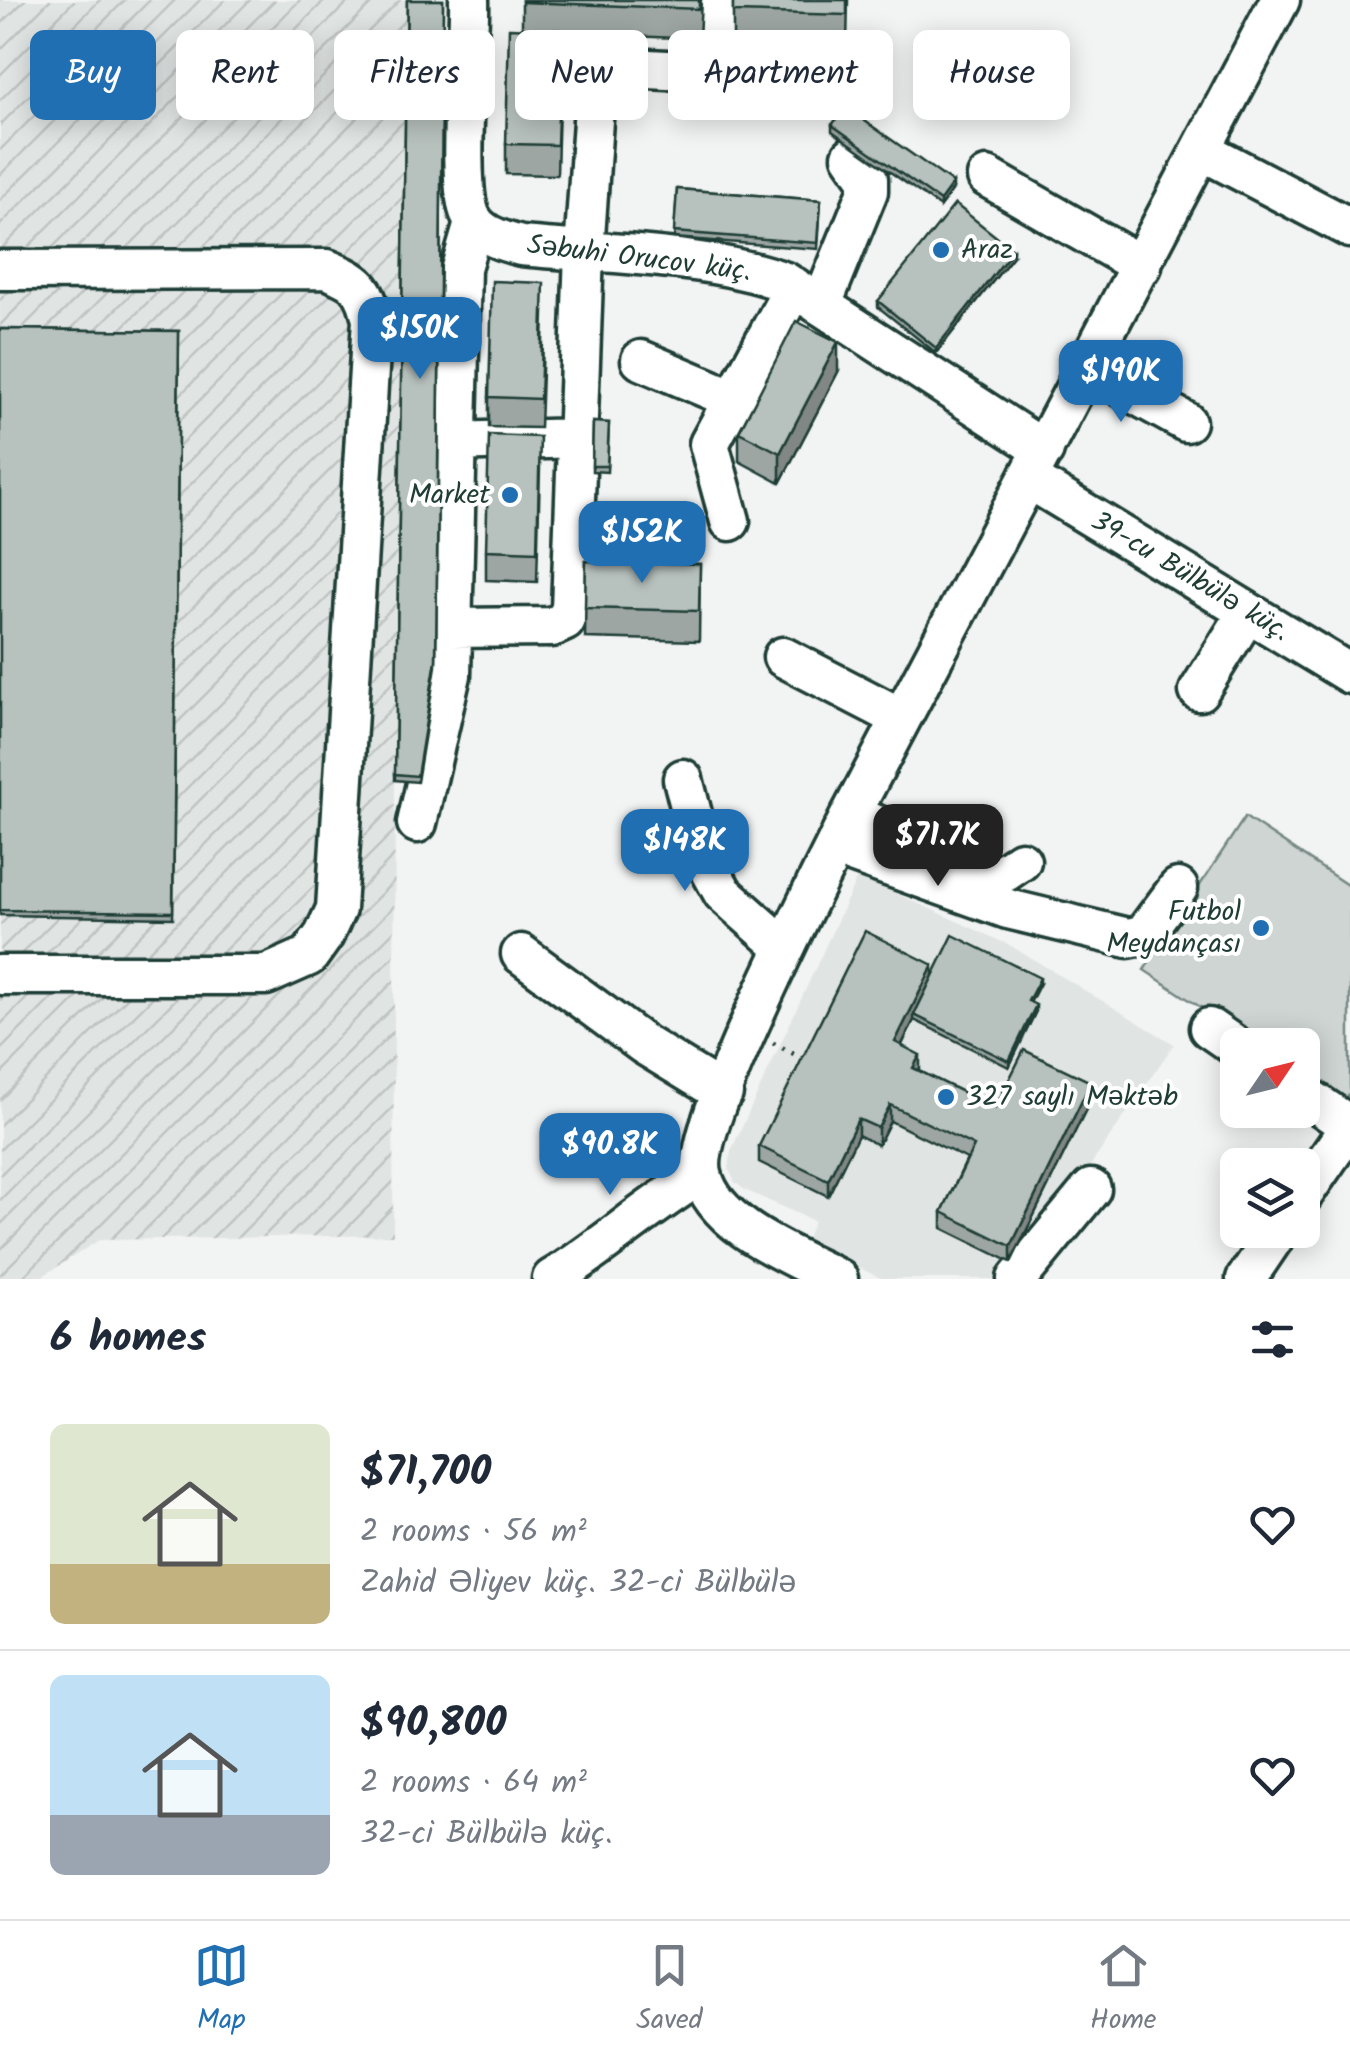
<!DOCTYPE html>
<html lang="en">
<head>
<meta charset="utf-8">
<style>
  body { margin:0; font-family:Kalam,sans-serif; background:#f6f6f7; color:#1f2937; height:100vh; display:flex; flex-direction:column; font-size:38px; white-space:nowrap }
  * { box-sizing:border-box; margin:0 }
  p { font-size:32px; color:#747a83 }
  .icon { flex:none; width:55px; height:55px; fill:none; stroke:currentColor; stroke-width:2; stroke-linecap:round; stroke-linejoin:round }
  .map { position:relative; height:1279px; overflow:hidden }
  .drawer { display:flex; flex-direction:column; background:#fff; flex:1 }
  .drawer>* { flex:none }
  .banner { position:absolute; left:30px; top:30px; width:1290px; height:90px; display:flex; gap:20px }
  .needle { width:65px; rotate:55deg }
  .tools { position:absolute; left:1220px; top:1028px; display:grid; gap:20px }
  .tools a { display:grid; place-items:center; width:100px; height:100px; border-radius:15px; background:#fff; box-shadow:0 5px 25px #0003; font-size:50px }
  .price { position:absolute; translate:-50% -85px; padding:0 22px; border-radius:20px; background:#1f6fb2; color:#fff; font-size:32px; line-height:65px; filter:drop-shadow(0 2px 5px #0008) }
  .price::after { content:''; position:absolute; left:50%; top:60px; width:30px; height:22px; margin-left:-15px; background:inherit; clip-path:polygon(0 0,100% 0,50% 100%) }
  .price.current { background:#222; color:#fff }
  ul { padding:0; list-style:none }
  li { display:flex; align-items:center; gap:30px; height:250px; padding:0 50px }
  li+li { border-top:2px solid #e0e1e3 }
  li span { display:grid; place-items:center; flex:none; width:280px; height:200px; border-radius:15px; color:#555 }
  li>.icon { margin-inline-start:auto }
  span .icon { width:120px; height:120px; fill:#fffc; stroke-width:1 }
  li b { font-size:42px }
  h2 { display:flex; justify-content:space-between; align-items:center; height:120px; padding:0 50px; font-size:42px }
  .chip { padding:0 35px; border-radius:15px; background:#fff; box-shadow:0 5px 25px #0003; font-size:35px; line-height:90px }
  .chip.current { background:#1f6fb2; color:#fff }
  .tab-bar { display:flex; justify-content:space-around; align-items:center; height:140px; border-top:2px solid #e0e1e3; background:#fff; font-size:28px; color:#747a83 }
  .tab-bar a { display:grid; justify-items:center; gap:5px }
  .tab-bar .current { color:#1f6fb2 }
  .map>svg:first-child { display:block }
  .built { fill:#e0e4e3 }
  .industrial { fill:url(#industrial-furrows) }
  .garden { fill:#ced5d3; stroke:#768984; stroke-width:2.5 }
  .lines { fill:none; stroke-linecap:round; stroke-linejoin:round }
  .minor-casing { stroke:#1f3d34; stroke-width:45 }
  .path { stroke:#1f3d34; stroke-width:5; stroke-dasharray:2.5 8; stroke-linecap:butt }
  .minor { stroke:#fff; stroke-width:38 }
  .wall { fill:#9da6a3; stroke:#1f3d34; stroke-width:2.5 }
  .shaded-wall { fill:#808784; stroke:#1f3d34; stroke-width:2.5 }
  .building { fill:#b7c1bd; stroke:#1f3d34; stroke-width:2.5 }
  .poi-dot { fill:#1f6fb2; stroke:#fff; stroke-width:4 }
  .labels { text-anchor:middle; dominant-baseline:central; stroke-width:8; stroke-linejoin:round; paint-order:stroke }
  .poi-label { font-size:28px; fill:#1f3d34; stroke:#fff; text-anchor:start }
  .street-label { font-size:28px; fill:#1f3d34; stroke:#fff }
</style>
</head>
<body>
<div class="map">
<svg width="1350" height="1279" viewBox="0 0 1350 1279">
  <defs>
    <pattern id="industrial-furrows" width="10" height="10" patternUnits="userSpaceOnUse" patternTransform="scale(2.5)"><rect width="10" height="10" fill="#e0e4e3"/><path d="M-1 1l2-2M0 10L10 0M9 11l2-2" fill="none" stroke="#c0c4c3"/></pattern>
  </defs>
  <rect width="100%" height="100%" fill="#f2f3f3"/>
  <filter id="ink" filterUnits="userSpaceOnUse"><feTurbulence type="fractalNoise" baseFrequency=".01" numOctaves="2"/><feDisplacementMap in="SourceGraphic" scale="20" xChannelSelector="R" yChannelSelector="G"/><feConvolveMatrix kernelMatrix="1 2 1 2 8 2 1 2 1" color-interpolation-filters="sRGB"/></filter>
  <g filter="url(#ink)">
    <path class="built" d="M858 876 1011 946 1174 1044 1026 1259 1006 1279H883L805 1242 814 1221 745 1190 735 1182 729 1170 731 1151Z"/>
    <path class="industrial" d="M0 0H407L395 780 393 1235 99 1240 38 1279H0Z"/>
    <path class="garden" d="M1245 817 1350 887V1092L1344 1102 1303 1074 1302 1045H1258L1144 970Z"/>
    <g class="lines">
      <g class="minor-casing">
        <path id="minor" d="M469 0C471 44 452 194 474 222 484 236 505 242 521 246 604 254 707 254 785 282L1044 450
          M715 71 718 0
          M1203 151 1350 228
          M987 177 1142 266
          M0 270 327 269C358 282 365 287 372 320L336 909 324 935 309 956 266 975H0
          M822 304 868 191V179L852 156
          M641 360 733 399
          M1088 368 1186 422
          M456 442 576 438
          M1029 479 1350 674
          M730 521 709 444 794 287
          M451 628 552 627 565 621 571 609 584 252 596 77 609 67 823 78
          M783 657 901 718
          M1199 691 1248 612
          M683 779 703 857 723 893 785 948
          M851 814 989 874 1005 872 1021 861
          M417 823 451 675 461 268 474 223
          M835 847 1008 909 1128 938 1143 935 1178 888
          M521 954 643 1044 723 1093
          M1209 1028 1238 1048
          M1302 1093 1350 1126
          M1302 1196 1350 1126
          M552 1279C604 1247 649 1205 702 1174
          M838 1279C796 1257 714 1227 702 1174 691 1126 823 871 851 814L1280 0
          M1017 1279 1091 1189
          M1246 1279 1279 1230"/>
      </g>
      <path class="path" d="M773 1043 808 1061"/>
      <use href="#minor" class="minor"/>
    </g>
    <path class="wall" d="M407 0H443L436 666 417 782 395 780Z
      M522 0H701L699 39 561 33 557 175 506 174V144L522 29Z
      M733 0H848L847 44 733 42Z
      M832 125 953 189 940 207 832 131Z
      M677 189 821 200 818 249 674 238Z
      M1013 256 936 353 878 307V301Z
      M544 313 540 428 489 427V397Z
      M0 329 179 331 173 918 0 915Z
      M838 372 780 483 739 461V432Z
      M593 422 609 423 607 472 592 471Z
      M540 467 537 582 486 580V550Z
      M586 561 700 564 699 641 585 638Z
      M933 975 1040 983 1030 1002 1036 1011 1009 1067 914 1020 902 1045 920 1071 995 1108 1091 1099 1011 1262 942 1228V1212L967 1159 890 1121 878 1145 858 1135 828 1196 759 1162V1146Z"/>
    <path class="shaded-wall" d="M953 183V189L940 207V201Z
      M1013 250V256L936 353V348Z
      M838 342V372L780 483V453Z
      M933 965V981L914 1015V1020L895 1058V1042Z
      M1040 978V983L1028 1007V1001Z
      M1036 1005V1011L1009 1067V1061Z
      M920 1055V1071L913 1068Z
      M1091 1082V1099L1011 1262V1246Z
      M890 1105V1121L878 1145V1128Z
      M858 1119V1135L828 1196V1180Z"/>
    <path class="building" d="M407 0H443L436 660 417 776 395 774Z
      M522 0H699V9L522 2Z
      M733 0H847V15L733 12Z
      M509 28 561 30 557 145 506 144Z
      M845 107 953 183 940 201 832 125Z
      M677 189 821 200 818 243 674 232Z
      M955 204 1013 250 936 348 878 301Z
      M492 281 544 283 540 399 489 397Z
      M796 321 838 342 780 453 739 432Z
      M0 329 179 331 173 912 0 910Z
      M593 422 609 423 607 466H592Z
      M489 435 540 437 537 552 486 550Z
      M586 561 700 564 699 611 585 608Z
      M865 931 933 965 895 1042 920 1055 913 1068 995 1108 1024 1050 1091 1082 1011 1246 942 1212 974 1146 890 1105 878 1128 858 1119 828 1180 759 1146Z
      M953 935 1040 978 1028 1001 1036 1005 1009 1061 914 1015Z"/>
  </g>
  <g class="poi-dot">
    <circle cx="941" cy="250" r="10"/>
    <circle cx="510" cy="495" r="10"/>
    <circle cx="1261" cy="928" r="10"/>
    <circle cx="946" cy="1097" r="10"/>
  </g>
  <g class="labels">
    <g class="poi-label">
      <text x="961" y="250">Araz</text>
      <text x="490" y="495" text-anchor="end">Market</text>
      <text x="1241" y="912" text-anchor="end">Futbol<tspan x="1241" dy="32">Meydançası</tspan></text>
      <text x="966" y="1097">327 saylı Məktəb</text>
    </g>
    <g class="street-label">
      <text transform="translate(639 259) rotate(7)">Səbuhi Orucov küç.</text>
      <text transform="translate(1190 577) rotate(31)">39-cu Bülbülə küç.</text>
    </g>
  </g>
</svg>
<div class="tools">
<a><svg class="needle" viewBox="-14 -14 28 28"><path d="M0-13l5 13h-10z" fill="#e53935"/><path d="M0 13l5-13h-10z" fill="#747a83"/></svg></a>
<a><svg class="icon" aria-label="layers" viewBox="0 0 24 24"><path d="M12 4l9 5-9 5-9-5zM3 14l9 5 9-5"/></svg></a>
</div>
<b class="price" style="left:420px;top:382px">$150K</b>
<b class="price" style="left:1121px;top:425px">$190K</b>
<b class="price" style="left:642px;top:586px">$152K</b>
<b class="price current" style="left:938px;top:889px">$71.7K</b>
<b class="price" style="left:685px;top:894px">$148K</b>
<b class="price" style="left:610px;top:1198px">$90.8K</b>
<div class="banner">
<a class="chip current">Buy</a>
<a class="chip">Rent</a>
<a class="chip">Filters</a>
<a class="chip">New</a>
<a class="chip">Apartment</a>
<a class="chip">House</a>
</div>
</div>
<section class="drawer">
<h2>6 homes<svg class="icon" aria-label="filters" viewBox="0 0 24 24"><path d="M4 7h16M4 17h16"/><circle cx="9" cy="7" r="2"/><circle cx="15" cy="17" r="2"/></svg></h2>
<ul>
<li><span style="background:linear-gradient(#dfe7d0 70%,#c2b280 0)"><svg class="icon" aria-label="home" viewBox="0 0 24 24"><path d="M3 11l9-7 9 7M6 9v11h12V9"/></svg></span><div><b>$71,700</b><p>2 rooms · 56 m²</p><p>Zahid Əliyev küç. 32-ci Bülbülə</p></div><svg class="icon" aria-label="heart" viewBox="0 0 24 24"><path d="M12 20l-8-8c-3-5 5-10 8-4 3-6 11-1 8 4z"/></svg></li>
<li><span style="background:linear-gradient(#bfe0f5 70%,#9aa5b1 0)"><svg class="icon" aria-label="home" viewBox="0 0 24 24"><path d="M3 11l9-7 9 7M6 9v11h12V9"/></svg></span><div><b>$90,800</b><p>2 rooms · 64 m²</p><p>32-ci Bülbülə küç.</p></div><svg class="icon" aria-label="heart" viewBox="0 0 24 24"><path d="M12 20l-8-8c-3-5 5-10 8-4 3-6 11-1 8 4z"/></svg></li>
</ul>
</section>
<nav class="tab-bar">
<a class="current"><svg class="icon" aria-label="map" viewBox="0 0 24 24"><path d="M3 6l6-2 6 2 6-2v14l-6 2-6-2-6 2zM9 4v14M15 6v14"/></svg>Map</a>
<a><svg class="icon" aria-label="saved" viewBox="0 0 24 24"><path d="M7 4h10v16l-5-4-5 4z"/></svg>Saved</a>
<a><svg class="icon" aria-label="home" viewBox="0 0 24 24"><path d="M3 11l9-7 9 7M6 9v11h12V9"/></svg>Home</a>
</nav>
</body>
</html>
